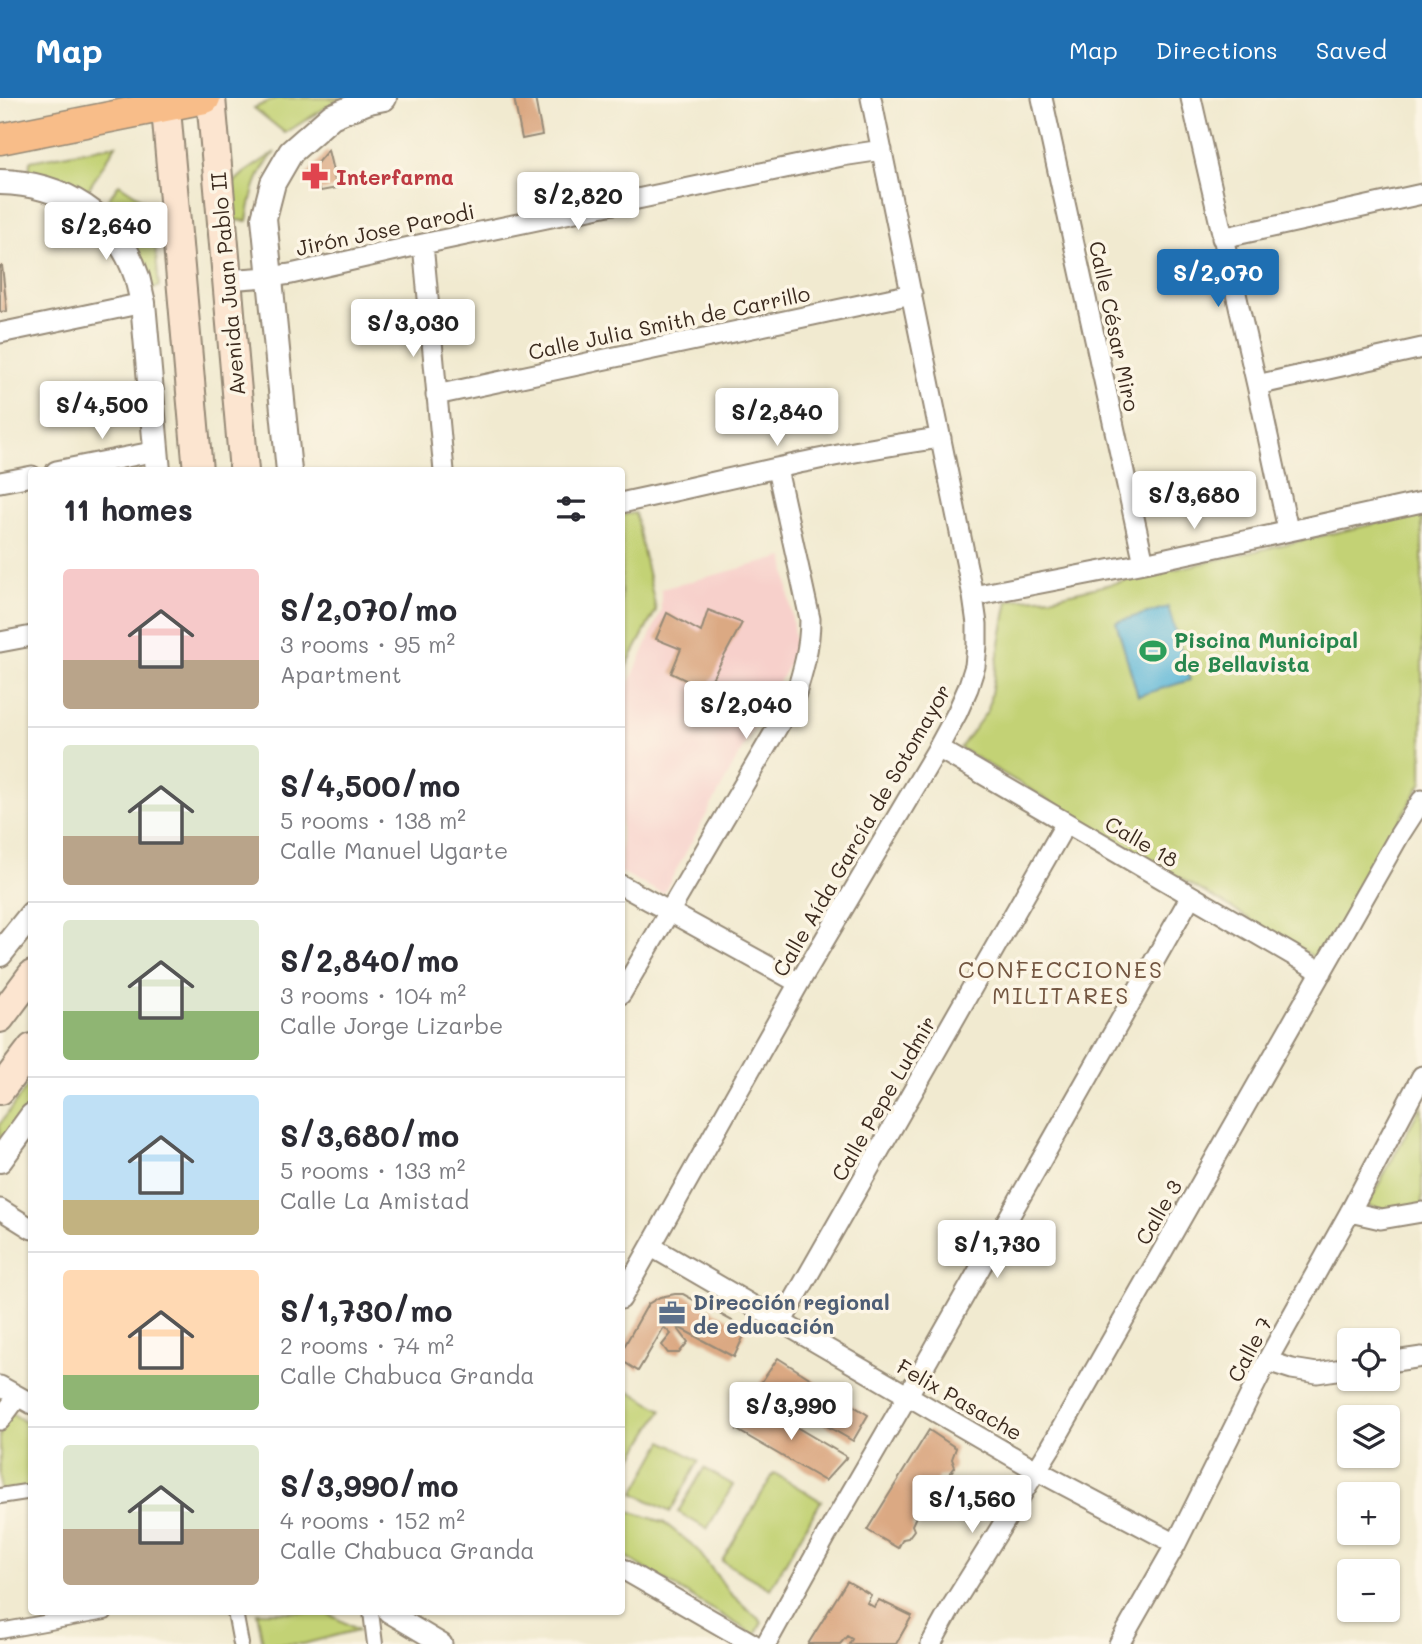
<!DOCTYPE html>
<html lang="en">
<head>
<meta charset="utf-8">
<style>
  body { margin:0; font-family:Mali,sans-serif; background:#f7f7f7; color:#2b2b33; height:100vh; display:flex; flex-direction:column; font-size:26px; white-space:nowrap }
  * { box-sizing:border-box; margin:0 }
  p { font-size:23px; color:#7c7c81 }
  .icon { flex:none; width:38px; height:38px; fill:none; stroke:currentColor; stroke-width:2; stroke-linecap:round; stroke-linejoin:round }
  .map { position:relative; flex:1; overflow:hidden }
  .panel { position:absolute; left:28px; top:369px; width:597px; height:1148px; display:flex; flex-direction:column; background:#fff; border-radius:7px; box-shadow:0 2px 5px #0004 }
  .panel>* { flex:none }
  .buttons { position:absolute; left:1337px; top:1230px; display:grid; gap:14px }
  .buttons a { display:grid; place-items:center; width:63px; height:63px; border-radius:7px; background:#fff; box-shadow:0 2px 5px #0004; font-size:35px }
  .price { position:absolute; translate:-50% -60px; padding:0 16px; border-radius:7px; background:#fff; color:#222; font-size:23px; line-height:46px; filter:drop-shadow(0 2px 4px #0008) }
  .price::after { content:''; position:absolute; left:50%; top:42px; width:21px; height:16px; margin-left:-10px; background:inherit; clip-path:polygon(0 0,100% 0,50% 100%) }
  .price.selected { background:#1f6fb2; color:#fff }
  ul { padding:0; list-style:none }
  li { display:flex; align-items:center; gap:21px; height:175px; padding:0 35px }
  li+li { border-top:2px solid #e1e1e2 }
  li span { display:grid; place-items:center; flex:none; width:196px; height:140px; border-radius:7px; color:#555 }
  li>.icon { margin-inline-start:auto }
  span .icon { width:84px; height:84px; fill:#fffc; stroke-width:1 }
  li b { font-size:30px }
  h2 { display:flex; justify-content:space-between; align-items:center; height:84px; padding:0 35px; font-size:30px }
  header { display:flex; align-items:center; gap:42px; box-sizing:border-box; height:98px; padding:0 35px; background:#1f6fb2; color:#fff }
  header strong { font-size:33px }
  nav { display:flex; gap:38px; margin-inline-start:auto; font-size:24px }
  .map>svg:first-child { display:block }
  .built { fill:#f7d0cb }
  .green { fill:#c3d274; stroke:#7f7e49; stroke-width:2 }
  .water { fill:#5ab6d8; stroke:#4a707b; stroke-width:2 }
  .building { fill:#dba983 }
  .lines { fill:none; stroke-linecap:round; stroke-linejoin:round }
  .pedestrian-casing { stroke:#968a77; stroke-width:18 }
  .minor-casing { stroke:#968a77; stroke-width:23 }
  .tertiary-casing { stroke:#968a77; stroke-width:28 }
  .secondary-casing { stroke:#968a77; stroke-width:32 }
  .primary-casing { stroke:#968a77; stroke-width:33 }
  .pedestrian { stroke:#fff; stroke-width:14 }
  .minor { stroke:#fff; stroke-width:19 }
  .tertiary { stroke:#fff; stroke-width:24 }
  .secondary { stroke:#fce5d0; stroke-width:28 }
  .primary { stroke:#f8bd89; stroke-width:30 }
  .labels { text-anchor:middle; dominant-baseline:central; stroke-width:7; stroke-linejoin:round; paint-order:stroke }
  .health-label { font-size:21px; font-weight:bold; fill:#be3a42; stroke:#fcf5e5; text-anchor:start }
  .street-label { font-size:21px; fill:#3b2a1e; stroke:#fcf5e5 }
  .leisure-label { font-size:21px; font-weight:bold; fill:#27864d; stroke:#fcf5e5; text-anchor:start }
  .service-label { font-size:21px; font-weight:bold; fill:#4e5e75; stroke:#fcf5e5; text-anchor:start }
  .neighbourhood-label { font-size:23px; letter-spacing:2px; fill:#735641; stroke:#fcf5e5 }
</style>
</head>
<body>
<header>
<strong>Map</strong>
<nav><a>Map</a><a>Directions</a><a>Saved</a></nav>
</header>
<div class="map">
<svg width="1422" height="1546" viewBox="0 0 1422 1546">
  <rect width="100%" height="100%" fill="#fcf5e5"/>
  <filter id="ink" filterUnits="userSpaceOnUse"><feTurbulence type="fractalNoise" baseFrequency=".0143" numOctaves="2"/><feDisplacementMap in="SourceGraphic" scale="14" xChannelSelector="R" yChannelSelector="G"/><feConvolveMatrix kernelMatrix="1 2 1 2 8 2 1 2 1" color-interpolation-filters="sRGB"/></filter>
  <filter id="wash" filterUnits="userSpaceOnUse"><feTurbulence type="fractalNoise" baseFrequency=".00686" numOctaves="4" result="noise"/><feDisplacementMap in="SourceGraphic" scale="28" xChannelSelector="R" yChannelSelector="G"/><feGaussianBlur stdDeviation="1.57" result="paint"/><feColorMatrix in="noise" values="0 0 0 0 0 0 0 0 0 0 0 0 0 0 0 0 0 1.4 0 .05"/><feComposite in="paint" operator="in"/></filter>
  <g filter="url(#wash)">
    <rect width="100%" height="100%" fill="#f1ead0"/>
    <path class="built" d="M784 459 796 553 663 796 621 774V605L661 513V491Z"/>
    <path class="green" d="M276 0H341L285 35 254 10Z
      M116 47 79 106 29 80 30 63Z
      M275 54C255 78 252 93 247 123L234 122 230 88 244 75Z
      M119 86 151 107 159 188 143 198 101 112Z
      M635 415 656 512 621 578V417Z
      M1422 415V684L1319 862 960 650 988 612 1008 502 1054 499Z
      M31 983V1006L0 1049V1026Z
      M1422 1006V1112L1408 1115 1367 1108Z
      M621 1288 662 1312 621 1379Z
      M7 1312 31 1328V1393L0 1398V1325Z
      M663 1343 699 1363 670 1414 634 1395Z
      M704 1370 733 1387 707 1431 678 1414Z
      M774 1375 821 1403 770 1491 722 1463Z
      M621 1412 632 1414 663 1424 695 1449 731 1496 762 1524 755 1537 621 1456Z
      M257 1514H325L358 1532 303 1546H263Z"/>
    <path class="water" d="M1168 509 1190 582 1138 598 1116 524Z"/>
    <g id="blocks">
      <path class="building" d="M514 0H535L542 37 522 41Z
        M328 52 337 90 321 93 304 80Z
        M0 168H2L7 213 0 214Z
        M708 512 742 525 706 592 671 575 681 551 656 541 667 515 701 534Z
        M675 1196H683L747 1231 734 1259 676 1228 688 1244 679 1255H668L662 1247 671 1236 664 1229 638 1273 621 1262V1254L648 1206 660 1199Z
        M778 1260 868 1317 853 1343 769 1295 765 1304 752 1298Z
        M754 1304 847 1359 825 1383 737 1332Z
        M929 1332 956 1350 952 1361 955 1369 948 1378 938 1379 933 1393 935 1401 931 1411 919 1412 912 1427 914 1432 908 1440 903 1441 898 1450 867 1432Z
        M847 1483 871 1497 867 1505 874 1509 879 1502 912 1518 896 1546H849L852 1541 847 1538 840 1546H808Z"/>
    </g>
  </g>
  <g filter="url(#ink)">
    <use href="#blocks" fill-opacity="0" stroke="#968a77" stroke-width="2"/>
    <g class="lines">
      <g class="pedestrian-casing">
        <path id="pedestrian" d="M0 1398 32 1393
          M235 1514 241 1546
          M371 1514 375 1546
          M0 1533 105 1514"/>
      </g>
      <g class="minor-casing">
        <path id="minor" d="M1042 0 1144 465
          M1191 0 1257 287 1288 432
          M1222 140 1422 96
          M423 146 444 373
          M226 182 269 179 291 176 423 146 842 58 882 52
          M0 235 143 205
          M1257 287 1422 250
          M436 297 912 196
          M56 373 157 353
          M0 384 32 378
          M621 405C727 382 834 354 941 340
          M973 498 1144 465 1422 404
          M0 544 32 538
          M938 650 1322 874
          M621 787 799 885
          M621 896 794 601C803 574 810 549 810 521L777 371
          M0 1111 32 1131
          M1350 1114 1381 1121 1422 1114
          M652 1149 1036 1372 1176 1446
          M621 1201 799 885 938 650 957 615 968 590 975 568 977 547V526L973 498 871 0
          M782 1223 1066 725
          M1267 1263 1292 1271 1317 1275 1349 1270
          M1388 1264 1422 1259
          M0 1288 32 1306
          M0 1322 18 1298
          M621 1470 753 1546
          M388 1514 442 1546
          M766 1546 826 1438 908 1297 1191 798
          M931 1546 952 1508 1051 1349 1400 736 1422 702
          M1119 1546 1176 1446 1267 1263 1350 1114 1422 978"/>
      </g>
      <g class="tertiary-casing">
        <path id="tertiary" d="M0 84C62 85 117 118 137 179 139 187 141 197 143 205L158 373
          M289 373 264 120 273 85 291 54 332 18 369 3 384 0
          M0 856 32 816
          M0 1062 32 1018"/>
      </g>
      <g class="secondary-casing">
        <path id="secondary" d="M165 0 198 373
          M211 0 244 373
          M0 920 32 877
          M0 992 32 950"/>
      </g>
      <g class="primary-casing">
        <path id="primary" d="M0 41 205 0"/>
      </g>
      <use href="#pedestrian" class="pedestrian"/>
      <use href="#minor" class="minor"/>
      <use href="#tertiary" class="tertiary"/>
      <use href="#secondary" class="secondary"/>
      <use href="#primary" class="primary"/>
    </g>
  </g>
  <defs>
    <g id="pharmacy-bare" transform="scale(2.1)"><path d="M-2-6h4v4h4v4h-4v4h-4v-4h-4v-4h4Z" fill="#e0444e" stroke="#fcf5e5" stroke-width="2.5" paint-order="stroke"/></g>
    <g id="stadium-bare" transform="scale(2.1)"><path d="M0-5a6.5 5 0 1 0 0 10a6.5 5 0 1 0 0-10ZM-3.5-1.8h7v3.6h-7Z" fill="#2e9e5b" stroke="#fcf5e5" stroke-width="2.5" paint-order="stroke"/></g>
    <g id="office-bare" transform="scale(2.1)"><path d="M-6-3h4V-5.5h4V-3h4V5H-6ZM-1-4.5V-3h2v-1.5ZM-6 0V1H6V0Z" fill="#5c6f8a" stroke="#fcf5e5" stroke-width="2.5" paint-order="stroke"/></g>
  </defs>
  <g fill-rule="evenodd">
    <use href="#pharmacy-bare" x="315" y="78"/>
    <use href="#stadium-bare" x="1153" y="553"/>
    <use href="#office-bare" x="672" y="1215"/>
  </g>
  <g class="labels">
    <g class="health-label">
      <text x="336" y="78">Interfarma</text>
    </g>
    <g class="street-label">
      <text transform="translate(385 131) rotate(-12)">Jirón Jose Parodi</text>
      <text transform="translate(227 186) rotate(-95)">Avenida Juan Pablo II</text>
      <text transform="translate(669 224) rotate(-12)">Calle Julia Smith de Carrillo</text>
      <text transform="translate(1115 228) rotate(78)">Calle César Miro</text>
      <text transform="translate(861 732) rotate(-60)">Calle Aída García de Sotomayor</text>
      <text transform="translate(1142 743) rotate(30)">Calle 18</text>
      <text transform="translate(883 1000) rotate(-60)">Calle Pepe Ludmir</text>
      <text transform="translate(1158 1114) rotate(-60)">Calle 3</text>
      <text transform="translate(1249 1251) rotate(-62)">Calle 7</text>
      <text transform="translate(960 1301) rotate(30)">Felix Pasache</text>
    </g>
    <g class="leisure-label">
      <text x="1174" y="541">Piscina Municipal<tspan x="1174" dy="24">de Bellavista</tspan></text>
    </g>
    <g class="service-label">
      <text x="693" y="1203">Dirección regional<tspan x="693" dy="24">de educación</tspan></text>
    </g>
    <g class="neighbourhood-label">
      <text x="1061" y="871">CONFECCIONES<tspan x="1061" dy="26">MILITARES</tspan></text>
    </g>
  </g>
</svg>
<div class="buttons">
<a><svg class="icon" aria-label="locate" viewBox="0 0 24 24"><circle cx="12" cy="12" r="6"/><path d="M12 2v4M12 18v4M2 12h4M18 12h4"/></svg></a>
<a><svg class="icon" aria-label="layers" viewBox="0 0 24 24"><path d="M12 4l9 5-9 5-9-5zM3 14l9 5 9-5"/></svg></a>
<a>+</a>
<a>−</a>
</div>
<b class="price" style="left:578px;top:134px">S/2,820</b>
<b class="price" style="left:106px;top:164px">S/2,640</b>
<b class="price selected" style="left:1218px;top:211px">S/2,070</b>
<b class="price" style="left:413px;top:261px">S/3,030</b>
<b class="price" style="left:102px;top:343px">S/4,500</b>
<b class="price" style="left:777px;top:350px">S/2,840</b>
<b class="price" style="left:1194px;top:433px">S/3,680</b>
<b class="price" style="left:746px;top:643px">S/2,040</b>
<b class="price" style="left:997px;top:1182px">S/1,730</b>
<b class="price" style="left:791px;top:1344px">S/3,990</b>
<b class="price" style="left:972px;top:1437px">S/1,560</b>
<section class="panel">
<h2>11 homes<svg class="icon" aria-label="filters" viewBox="0 0 24 24"><path d="M4 7h16M4 17h16"/><circle cx="9" cy="7" r="2"/><circle cx="15" cy="17" r="2"/></svg></h2>
<ul>
<li><span style="background:linear-gradient(#f6c9c9 65%,#b9a48a 0)"><svg class="icon" aria-label="home" viewBox="0 0 24 24"><path d="M3 11l9-7 9 7M6 9v11h12V9"/></svg></span><div><b>S/2,070/mo</b><p>3 rooms · 95 m²</p><p>Apartment</p></div></li>
<li><span style="background:linear-gradient(#dfe7d0 65%,#b9a48a 0)"><svg class="icon" aria-label="home" viewBox="0 0 24 24"><path d="M3 11l9-7 9 7M6 9v11h12V9"/></svg></span><div><b>S/4,500/mo</b><p>5 rooms · 138 m²</p><p>Calle Manuel Ugarte</p></div></li>
<li><span style="background:linear-gradient(#dfe7d0 65%,#8fb573 0)"><svg class="icon" aria-label="home" viewBox="0 0 24 24"><path d="M3 11l9-7 9 7M6 9v11h12V9"/></svg></span><div><b>S/2,840/mo</b><p>3 rooms · 104 m²</p><p>Calle Jorge Lizarbe</p></div></li>
<li><span style="background:linear-gradient(#bfe0f5 75%,#c2b280 0)"><svg class="icon" aria-label="home" viewBox="0 0 24 24"><path d="M3 11l9-7 9 7M6 9v11h12V9"/></svg></span><div><b>S/3,680/mo</b><p>5 rooms · 133 m²</p><p>Calle La Amistad</p></div></li>
<li><span style="background:linear-gradient(#ffd9b3 75%,#8fb573 0)"><svg class="icon" aria-label="home" viewBox="0 0 24 24"><path d="M3 11l9-7 9 7M6 9v11h12V9"/></svg></span><div><b>S/1,730/mo</b><p>2 rooms · 74 m²</p><p>Calle Chabuca Granda</p></div></li>
<li><span style="background:linear-gradient(#dfe7d0 60%,#b9a48a 0)"><svg class="icon" aria-label="home" viewBox="0 0 24 24"><path d="M3 11l9-7 9 7M6 9v11h12V9"/></svg></span><div><b>S/3,990/mo</b><p>4 rooms · 152 m²</p><p>Calle Chabuca Granda</p></div></li>
</ul>
</section>
</div>
</body>
</html>
